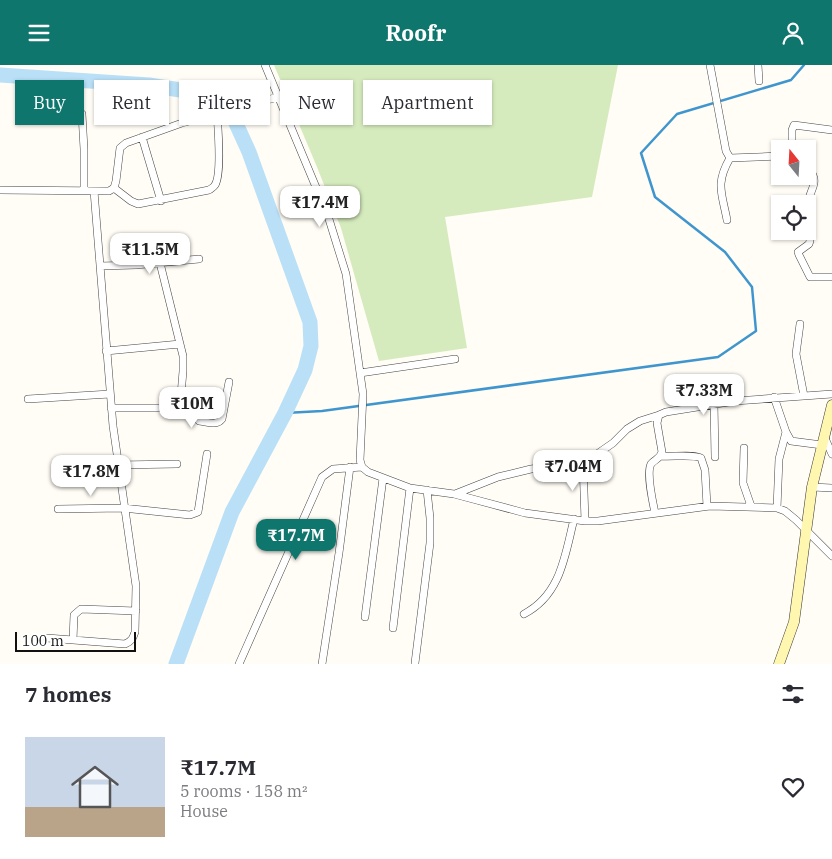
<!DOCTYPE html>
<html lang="en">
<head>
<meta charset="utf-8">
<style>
  body { margin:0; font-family:"IBM Plex Serif",serif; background:#f2f2f3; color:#2b2b33; height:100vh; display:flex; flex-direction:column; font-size:19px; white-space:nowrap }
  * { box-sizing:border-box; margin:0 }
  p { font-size:16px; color:#7c7c81 }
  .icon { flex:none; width:28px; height:28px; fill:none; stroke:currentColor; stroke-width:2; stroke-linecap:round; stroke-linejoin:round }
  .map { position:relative; height:599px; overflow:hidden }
  .panel { display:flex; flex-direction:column; background:#fff; flex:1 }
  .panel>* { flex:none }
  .guide { position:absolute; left:15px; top:15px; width:500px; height:45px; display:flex; gap:10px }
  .needle { width:32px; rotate:342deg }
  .buttons { position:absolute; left:771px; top:75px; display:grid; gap:10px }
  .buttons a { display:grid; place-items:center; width:45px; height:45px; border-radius:0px; background:#fff; box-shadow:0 1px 4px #0004; font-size:25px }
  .scale { position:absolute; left:15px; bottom:12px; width:121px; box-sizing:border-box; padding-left:5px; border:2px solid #111; border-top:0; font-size:14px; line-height:18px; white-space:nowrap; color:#111; -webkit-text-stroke:4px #fff; paint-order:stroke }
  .price { position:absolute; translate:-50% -42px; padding:0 11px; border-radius:10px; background:#fff; color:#222; font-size:16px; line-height:32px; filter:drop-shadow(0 1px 2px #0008) }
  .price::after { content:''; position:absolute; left:50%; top:30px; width:15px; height:11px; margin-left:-8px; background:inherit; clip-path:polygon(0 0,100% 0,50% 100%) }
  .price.on { background:#0f766e; color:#fff }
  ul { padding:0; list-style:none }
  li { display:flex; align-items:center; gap:15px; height:125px; padding:0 25px }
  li+li { border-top:1px solid #e1e1e2 }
  li span { display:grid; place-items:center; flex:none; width:140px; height:100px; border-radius:0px; color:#555 }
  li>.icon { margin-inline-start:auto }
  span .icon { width:60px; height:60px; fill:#fffc; stroke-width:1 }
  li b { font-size:21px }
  h2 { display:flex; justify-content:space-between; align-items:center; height:60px; padding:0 25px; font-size:21px }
  .pill { padding:0 18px; border-radius:0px; background:#fff; box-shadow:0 1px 4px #0004; font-size:18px; line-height:45px }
  .pill.on { background:#0f766e; color:#fff }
  header { display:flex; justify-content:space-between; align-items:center; height:65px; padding:0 25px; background:#0f766e; color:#fff; font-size:22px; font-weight:700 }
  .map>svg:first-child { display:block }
  .green { fill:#d5ebbd }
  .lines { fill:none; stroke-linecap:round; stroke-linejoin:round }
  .stream { stroke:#3f96cf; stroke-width:2.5 }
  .river { stroke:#b9e0f7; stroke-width:15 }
  .street-casing { stroke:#444; stroke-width:8 }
  .secondary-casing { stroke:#333; stroke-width:11 }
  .street { stroke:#fff; stroke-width:7 }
  .secondary { stroke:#fff6b0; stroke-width:10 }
</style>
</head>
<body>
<header><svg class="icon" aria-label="menu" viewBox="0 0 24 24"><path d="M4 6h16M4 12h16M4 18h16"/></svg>Roofr<svg class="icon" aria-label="person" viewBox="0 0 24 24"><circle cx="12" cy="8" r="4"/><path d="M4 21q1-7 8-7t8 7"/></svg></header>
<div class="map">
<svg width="832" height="599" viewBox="0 0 832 599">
  <rect width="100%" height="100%" fill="#fffdf5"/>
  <path class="green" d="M274 0H618L592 132 445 152 467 283 379 296 341 163 317 102Z"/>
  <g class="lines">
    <path class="stream" d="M285 348 322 346 718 292 756 266 752 222 725 187 655 132 641 88 677 49 791 15 804 0"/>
    <path class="river" d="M0 10 149 20 224 32 249 87 310 257 311 281 305 305 285 348 232 447 176 599"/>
    <g class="street-casing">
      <path id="street" d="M265 0 328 151 346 209 363 329 360 395 362 402 368 407 410 423 454 429 525 448 585 456H598L710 441 777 443 785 446 796 455 832 491
        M710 0 726 86 730 93 780 91
        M758 0 759 16
        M82 49 84 84V126
        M142 72 161 136
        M792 84V65L794 60 832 65
        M808 103C822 118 808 125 808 140 808 152 809 164 810 176L809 179 798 187 799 190 810 212H832
        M114 123 131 136 138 139 209 125C212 123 214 122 215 120 222 109 218 63 217 48
        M0 125 109 126 114 123 116 116 120 83 126 78 182 58 278 32
        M727 155C722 128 715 119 730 93
        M160 198 183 291V306L180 342
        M100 201 136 200 199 194
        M800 259 796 289 804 331
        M106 286 180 279
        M360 308 455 294
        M774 332 786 367 791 376 822 380
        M28 334 110 329
        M714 338 715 392
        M111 343H188L199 356C207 357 217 361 222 354L229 317
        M824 371 832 389
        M744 383 743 418 751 441
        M661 391C671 392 695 389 701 393L705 405 707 441
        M583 397 585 456
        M118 400 177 399
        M59 407 118 404
        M812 422 832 423
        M455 429 498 412 531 404 587 396 613 378 627 364 640 356 659 350
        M777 443 779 394 786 367
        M58 444 123 443 190 450 198 447 207 389
        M655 448C653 438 646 408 651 399 655 394 660 394 662 387L657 358 659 350 666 347 735 336 832 329
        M524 549C561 530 565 490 574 454
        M365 552 383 413
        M393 563 410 423
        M47 573 125 579C132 576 133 573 135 567L136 521 113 361 94 126
        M73 575 74 550 81 544 136 546
        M415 598 430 478V453L427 425
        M239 599 322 412 333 404 362 402
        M322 599 339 488 350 402"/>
    </g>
    <g class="secondary-casing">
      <path id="secondary" d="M779 599 794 557 812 422 832 340"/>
    </g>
    <use href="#street" class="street"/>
    <use href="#secondary" class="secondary"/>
  </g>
</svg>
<div class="buttons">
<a><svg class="needle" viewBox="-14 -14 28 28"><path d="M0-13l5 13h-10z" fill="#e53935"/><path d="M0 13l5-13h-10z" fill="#7c7c81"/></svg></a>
<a><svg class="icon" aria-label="locate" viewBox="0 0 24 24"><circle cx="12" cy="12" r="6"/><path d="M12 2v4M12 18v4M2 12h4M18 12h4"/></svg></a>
</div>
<div class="scale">100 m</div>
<b class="price" style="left:320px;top:163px">₹17.4M</b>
<b class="price" style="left:150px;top:210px">₹11.5M</b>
<b class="price" style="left:704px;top:351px">₹7.33M</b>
<b class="price" style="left:192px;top:364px">₹10M</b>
<b class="price" style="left:573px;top:427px">₹7.04M</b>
<b class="price" style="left:91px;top:432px">₹17.8M</b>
<b class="price on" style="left:296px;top:496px">₹17.7M</b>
<div class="guide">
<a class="pill on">Buy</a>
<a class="pill">Rent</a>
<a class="pill">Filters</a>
<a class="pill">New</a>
<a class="pill">Apartment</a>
</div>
</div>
<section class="panel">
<h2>7 homes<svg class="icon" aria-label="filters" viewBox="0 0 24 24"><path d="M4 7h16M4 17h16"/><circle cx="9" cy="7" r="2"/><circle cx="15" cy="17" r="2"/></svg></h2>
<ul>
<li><span style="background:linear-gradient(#c9d6e8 70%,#b9a48a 0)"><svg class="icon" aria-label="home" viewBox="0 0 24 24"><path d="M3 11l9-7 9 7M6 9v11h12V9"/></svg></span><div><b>₹17.7M</b><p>5 rooms · 158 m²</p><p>House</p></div><svg class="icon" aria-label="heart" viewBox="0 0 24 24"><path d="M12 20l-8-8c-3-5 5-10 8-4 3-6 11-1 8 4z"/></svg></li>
</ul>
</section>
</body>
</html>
